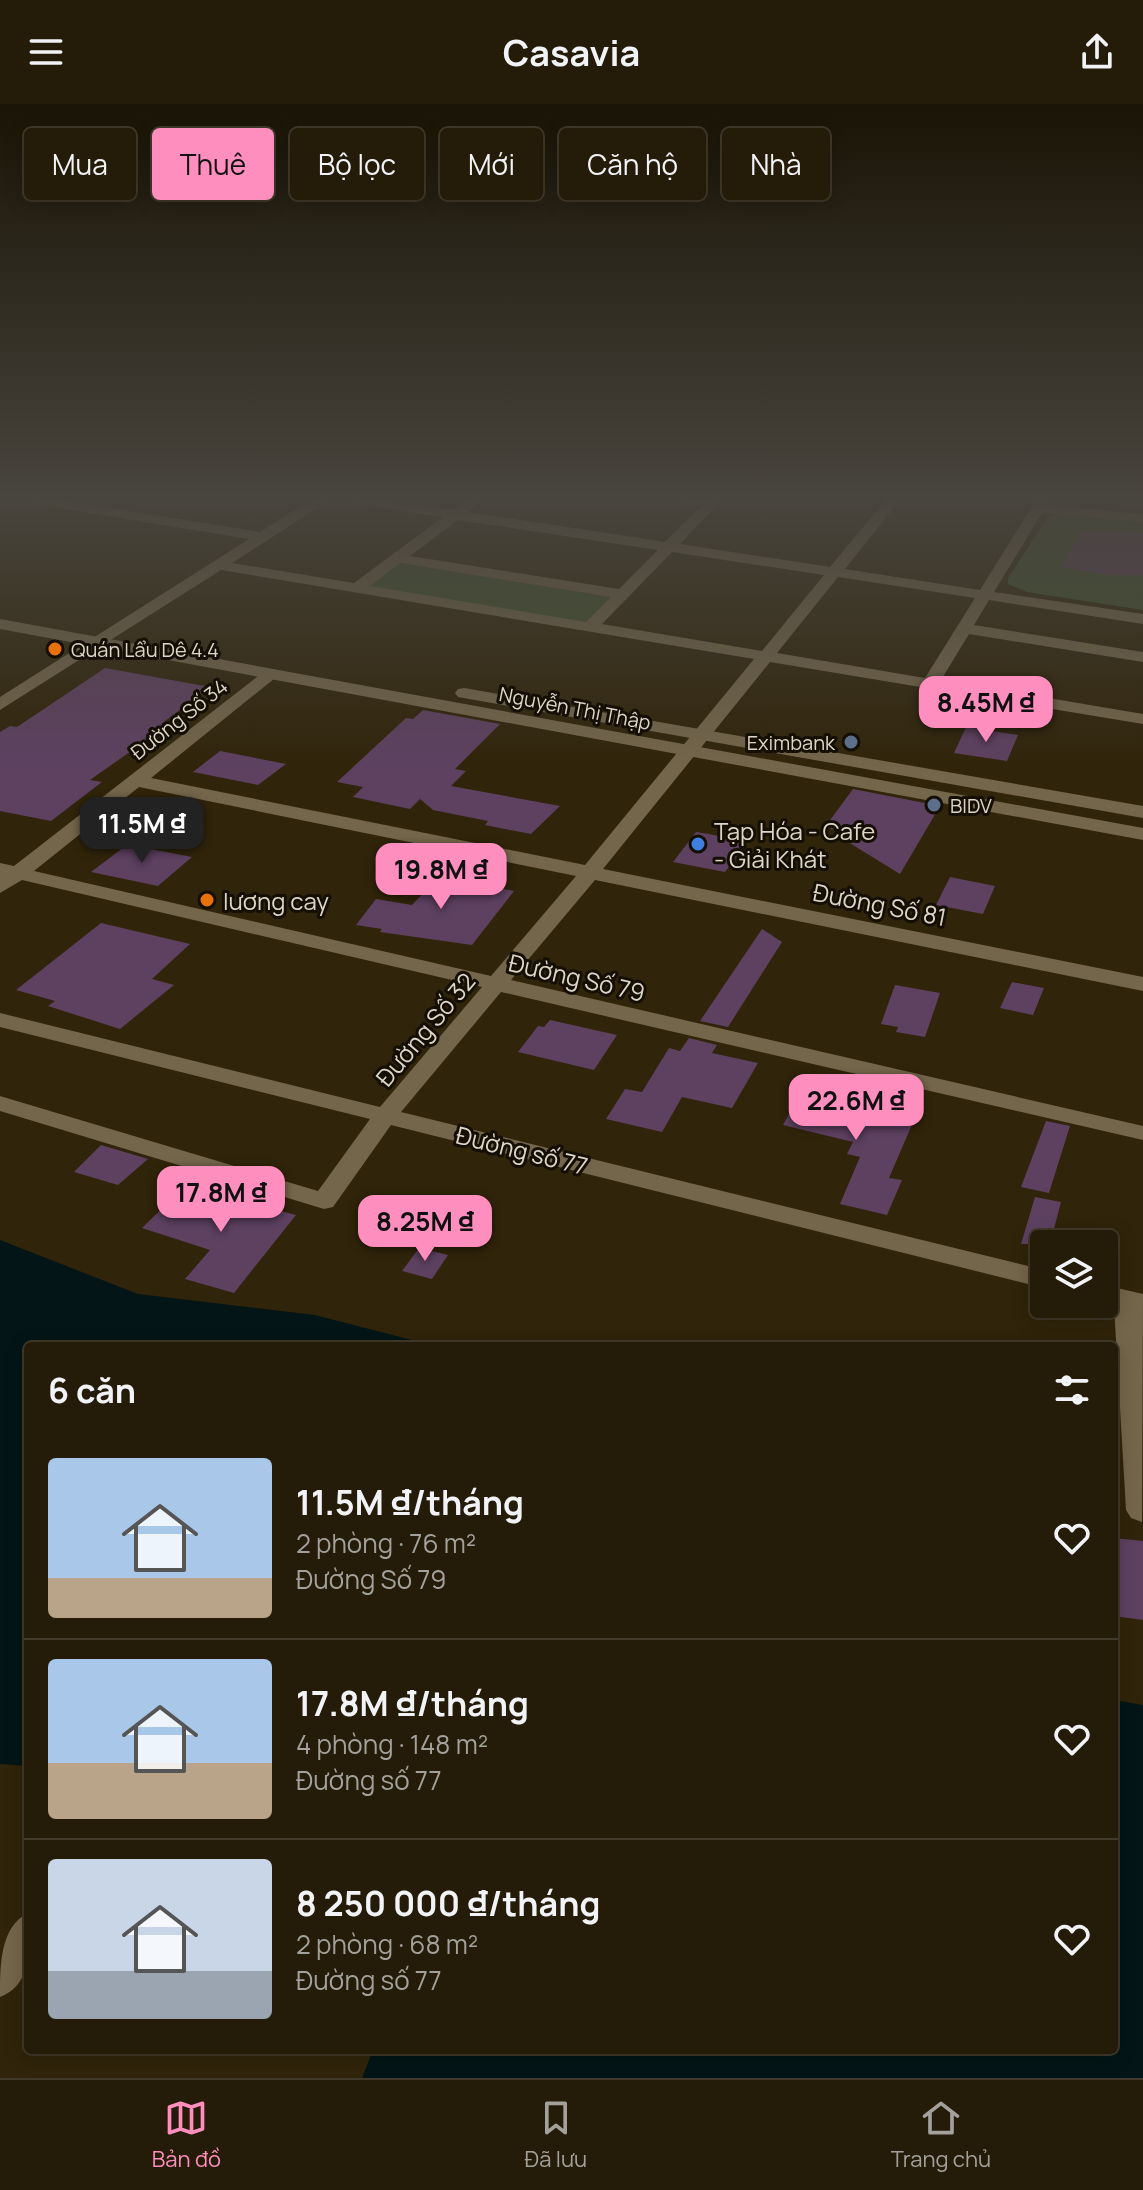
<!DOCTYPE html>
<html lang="vi">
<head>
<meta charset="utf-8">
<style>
  body { margin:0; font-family:Manrope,sans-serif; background:#2c2412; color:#f1f3f6; height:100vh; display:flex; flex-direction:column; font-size:30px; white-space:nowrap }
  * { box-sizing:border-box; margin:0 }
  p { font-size:26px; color:#a3a19c }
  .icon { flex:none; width:44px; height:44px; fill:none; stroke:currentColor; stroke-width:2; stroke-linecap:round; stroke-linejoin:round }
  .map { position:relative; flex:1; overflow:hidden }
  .details { position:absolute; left:24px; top:1238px; width:1094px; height:712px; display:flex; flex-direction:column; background:#241b08; border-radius:8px; box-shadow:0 4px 20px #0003,0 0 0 2px #413929 }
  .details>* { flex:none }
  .top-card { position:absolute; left:24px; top:24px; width:1096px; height:72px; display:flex; gap:16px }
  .controls { position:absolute; left:1030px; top:1126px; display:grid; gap:16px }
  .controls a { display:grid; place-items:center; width:88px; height:88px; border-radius:8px; background:#241b08; box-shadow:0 4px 20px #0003,0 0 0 2px #413929; font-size:40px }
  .price { position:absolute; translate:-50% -68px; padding:0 18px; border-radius:16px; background:#fe8ebd; color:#111; font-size:26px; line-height:52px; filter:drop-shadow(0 2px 4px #0008) }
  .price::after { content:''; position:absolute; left:50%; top:48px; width:24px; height:18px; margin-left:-12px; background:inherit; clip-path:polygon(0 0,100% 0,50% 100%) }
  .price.on { background:#222; color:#fff }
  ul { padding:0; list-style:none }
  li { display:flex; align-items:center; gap:24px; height:200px; padding:0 24px }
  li+li { border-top:2px solid #413929 }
  li span { display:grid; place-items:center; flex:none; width:224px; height:160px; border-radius:8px; color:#555 }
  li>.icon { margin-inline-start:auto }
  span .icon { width:96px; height:96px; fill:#fffc; stroke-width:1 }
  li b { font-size:34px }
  h2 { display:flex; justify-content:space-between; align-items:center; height:96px; padding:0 24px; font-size:34px }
  .tag { padding:0 28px; border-radius:8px; background:#241b08; box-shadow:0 4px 20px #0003,0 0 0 2px #413929; font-size:28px; line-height:72px }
  .tag.on { background:#fe8ebd; color:#111 }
  header { display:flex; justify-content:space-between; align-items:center; height:104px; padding:0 24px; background:#241b08; font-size:36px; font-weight:700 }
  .tab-bar { display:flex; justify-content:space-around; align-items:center; height:112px; border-top:2px solid #413929; background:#241b08; font-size:22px; color:#a3a19c }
  .tab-bar a { display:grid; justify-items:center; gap:4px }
  .tab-bar .on { color:#fe8ebd }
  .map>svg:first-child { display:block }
  .green { fill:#41542f }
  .water { fill:#031516 }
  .building { fill:#5e4161 }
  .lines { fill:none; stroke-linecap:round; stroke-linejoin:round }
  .street { fill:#74664b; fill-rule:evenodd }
  .secondary { fill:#74664b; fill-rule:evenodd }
  .food-dot { fill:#e8710a; stroke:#140e05; stroke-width:3 }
  .service-dot { fill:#5c6f8a; stroke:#140e05; stroke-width:3 }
  .shop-dot { fill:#3f7fe0; stroke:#140e05; stroke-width:3 }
  .labels { text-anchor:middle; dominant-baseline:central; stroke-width:6; stroke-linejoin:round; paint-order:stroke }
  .far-poi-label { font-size:20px; fill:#ddd5c6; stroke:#140e05; text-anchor:start }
  .far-street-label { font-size:20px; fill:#ddd5c6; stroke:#140e05 }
  .poi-label { font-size:24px; fill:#ddd5c6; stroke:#140e05; text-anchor:start }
  .street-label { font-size:24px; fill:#ddd5c6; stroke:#140e05 }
</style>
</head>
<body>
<header><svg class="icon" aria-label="menu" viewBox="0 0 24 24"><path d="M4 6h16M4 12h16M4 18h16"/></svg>Casavia<svg class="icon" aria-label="share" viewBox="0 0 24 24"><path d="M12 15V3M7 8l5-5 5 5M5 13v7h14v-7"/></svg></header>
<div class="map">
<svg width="1143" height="1974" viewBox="0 0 1143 1974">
  <rect width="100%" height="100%" fill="#30240a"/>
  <path class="green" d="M1068 410 1143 417V506L1027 488 1008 480V474L1049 412Z
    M395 458 613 493 585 520 365 482Z"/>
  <path class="water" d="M0 1136 138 1190 315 1211 435 1242H28V1662L0 1660Z
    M1114 1596 1143 1601V1974H362L373 1946H1114Z"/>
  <path class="building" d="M1092 427 1143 429V471H1108L1060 463 1082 428Z
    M105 564 210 583 161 620H164L151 630 154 631 90 676 102 678 51 717 0 707V628L10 622 17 623Z
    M423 606 500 620 455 665 466 667 451 682 560 702 531 730 485 721 488 717 433 706 420 695 410 705 353 693 363 683 337 678 406 614 413 615Z
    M966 623 1018 631 1007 657 954 649Z
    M220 647 286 660 258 681 193 668Z
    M853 685 940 702 900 770 835 730 836 726 825 723Z
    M696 728 709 730 747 738 725 768 673 758Z
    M128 740 140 743 192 753 158 782 91 768Z
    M444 767 485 775 479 780 514 787 472 841 380 828 382 825 356 821 376 795 412 801Z
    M950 773 995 782 983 810 936 801Z
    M101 819 190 840 152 875 174 881 120 925 48 902 55 897 16 886Z
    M762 825 782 838 728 923 700 917Z
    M1012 878 1044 884 1033 911 1000 904Z
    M895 881 940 889 925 933 896 928 898 923 881 920Z
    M550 916 617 931 594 966 518 948 538 922 544 923Z
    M689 934 717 941 712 949 758 959 732 1004 682 993 662 1028 606 1015 625 985 642 988 669 944 680 947Z
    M806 979 852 989 847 1001 914 1016 889 1074 902 1076 887 1111 840 1100 860 1053 847 1050 853 1038 783 1021Z
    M1046 1017 1070 1022 1049 1089 1021 1083Z
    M101 1041 148 1055 118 1081 74 1068Z
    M185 1082 296 1111 234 1189 185 1175 210 1146 142 1124Z
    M1035 1093 1061 1098 1050 1140H1021Z
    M419 1144 448 1151 432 1175 402 1167Z
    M1114 1434 1143 1437V1516L1114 1512Z"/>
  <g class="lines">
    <path class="street" d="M29 391 260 428 318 391H352L453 406 473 391H489L468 408 665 438 701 402 654 395 647 391 709 394 712 391H727L680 440 830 463 890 391H904L845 465 980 486 1031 404 1035 391H1049L1046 401 1143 410V418L1042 409 994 488 1143 510V520L989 496 974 521 1143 548V558L969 530 941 576 1143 610V620L770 558 603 765 1143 873V887L595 776 511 876 1143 1022V1036L501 888 401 1008 1044 1166V1184L391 1021 333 1103 324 1105 0 1007V992L318 1087 370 1015 0 923V909L380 1003 482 883 22 776 0 789V759L14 762 266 566H278L280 570 151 674 585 761 754 555 221 466 0 606V593L249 435 10 396 3 392ZM330 396 443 413 354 479 232 459ZM458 416 658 446 619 485 410 452ZM672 448 824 471 762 547 602 520ZM400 459 611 493 586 518 370 482ZM838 473 975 494 925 574 777 549ZM139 683 576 772 491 872 34 767Z
      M1104 1181 1143 1190 1142 1418 1131 1414 1126 1406 1114 1202 1104 1199Z
      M28 1809C28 1841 35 1879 0 1893 0 1861 0 1823 28 1809Z"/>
    <path class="secondary" d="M0 515 1143 724V736L0 525Z
      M464 584 1143 702V714L458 593 455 589 458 585Z"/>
  </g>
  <linearGradient id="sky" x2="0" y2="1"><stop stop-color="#1a1406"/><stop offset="0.59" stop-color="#48453e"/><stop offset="1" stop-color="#48453e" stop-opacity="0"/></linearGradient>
  <rect width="1143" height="667" fill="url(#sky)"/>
  <g class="food-dot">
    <circle cx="55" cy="545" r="8"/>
    <circle cx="207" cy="796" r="8"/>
  </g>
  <g class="service-dot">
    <circle cx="851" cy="638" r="8"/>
    <circle cx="934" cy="701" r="8"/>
  </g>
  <circle class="shop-dot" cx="698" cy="740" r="8"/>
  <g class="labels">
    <g class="far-poi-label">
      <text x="71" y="545">Quán Lẩu Dê 4.4</text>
      <text x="835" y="638" text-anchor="end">Eximbank</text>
      <text x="950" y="701">BIDV</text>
    </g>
    <g class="far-street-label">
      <text transform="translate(575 604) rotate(11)">Nguyễn Thị Thập</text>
      <text transform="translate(179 615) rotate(-38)">Đường Số 34</text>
    </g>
    <g class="poi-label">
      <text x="714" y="726">Tạp Hóa - Cafe<tspan x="714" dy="28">- Giải Khát</tspan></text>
      <text x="223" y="796">lương cay</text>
    </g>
    <g class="street-label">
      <text transform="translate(880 800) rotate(11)">Đường Số 81</text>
      <text transform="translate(577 873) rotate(13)">Đường Số 79</text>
      <text transform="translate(425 925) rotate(-50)">Đường Số 32</text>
      <text transform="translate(522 1046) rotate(14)">Đường số 77</text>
    </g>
  </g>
</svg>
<div class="controls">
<a><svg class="icon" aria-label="layers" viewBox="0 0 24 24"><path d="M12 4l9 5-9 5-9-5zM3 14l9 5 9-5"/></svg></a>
</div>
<b class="price" style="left:986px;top:640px">8.45M ₫</b>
<b class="price on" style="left:142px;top:761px">11.5M ₫</b>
<b class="price" style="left:441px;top:807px">19.8M ₫</b>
<b class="price" style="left:856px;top:1038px">22.6M ₫</b>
<b class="price" style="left:221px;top:1130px">17.8M ₫</b>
<b class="price" style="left:425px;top:1159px">8.25M ₫</b>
<div class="top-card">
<a class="tag">Mua</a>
<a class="tag on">Thuê</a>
<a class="tag">Bộ lọc</a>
<a class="tag">Mới</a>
<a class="tag">Căn hộ</a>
<a class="tag">Nhà</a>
</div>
<section class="details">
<h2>6 căn<svg class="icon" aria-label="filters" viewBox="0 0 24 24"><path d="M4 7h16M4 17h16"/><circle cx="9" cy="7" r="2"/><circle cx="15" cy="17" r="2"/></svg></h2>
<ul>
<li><span style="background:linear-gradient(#a9c7e8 75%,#b9a48a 0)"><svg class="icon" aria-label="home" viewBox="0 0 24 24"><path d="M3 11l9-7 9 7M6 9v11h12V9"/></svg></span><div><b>11.5M ₫/tháng</b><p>2 phòng · 76 m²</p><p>Đường Số 79</p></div><svg class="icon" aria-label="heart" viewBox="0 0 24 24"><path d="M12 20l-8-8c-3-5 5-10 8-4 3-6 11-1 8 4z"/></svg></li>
<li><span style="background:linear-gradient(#a9c7e8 65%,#b9a48a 0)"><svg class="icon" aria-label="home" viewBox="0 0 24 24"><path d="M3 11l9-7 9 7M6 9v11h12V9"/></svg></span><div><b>17.8M ₫/tháng</b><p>4 phòng · 148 m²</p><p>Đường số 77</p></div><svg class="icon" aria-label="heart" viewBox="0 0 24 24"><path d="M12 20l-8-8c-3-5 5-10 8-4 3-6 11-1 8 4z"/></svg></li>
<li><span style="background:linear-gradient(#c9d6e8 70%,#9aa5b1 0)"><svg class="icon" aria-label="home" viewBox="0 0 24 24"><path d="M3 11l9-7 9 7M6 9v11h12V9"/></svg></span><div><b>8 250 000 ₫/tháng</b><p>2 phòng · 68 m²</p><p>Đường số 77</p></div><svg class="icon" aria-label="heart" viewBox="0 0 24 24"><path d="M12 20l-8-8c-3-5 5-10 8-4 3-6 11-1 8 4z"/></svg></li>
</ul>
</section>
</div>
<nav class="tab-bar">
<a class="on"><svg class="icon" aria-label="map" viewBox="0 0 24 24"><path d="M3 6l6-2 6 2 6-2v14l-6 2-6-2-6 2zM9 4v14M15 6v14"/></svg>Bản đồ</a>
<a><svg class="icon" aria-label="saved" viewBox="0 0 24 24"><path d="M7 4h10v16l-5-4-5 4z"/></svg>Đã lưu</a>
<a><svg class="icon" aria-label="home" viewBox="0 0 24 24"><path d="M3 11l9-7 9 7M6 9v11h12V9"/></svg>Trang chủ</a>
</nav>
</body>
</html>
